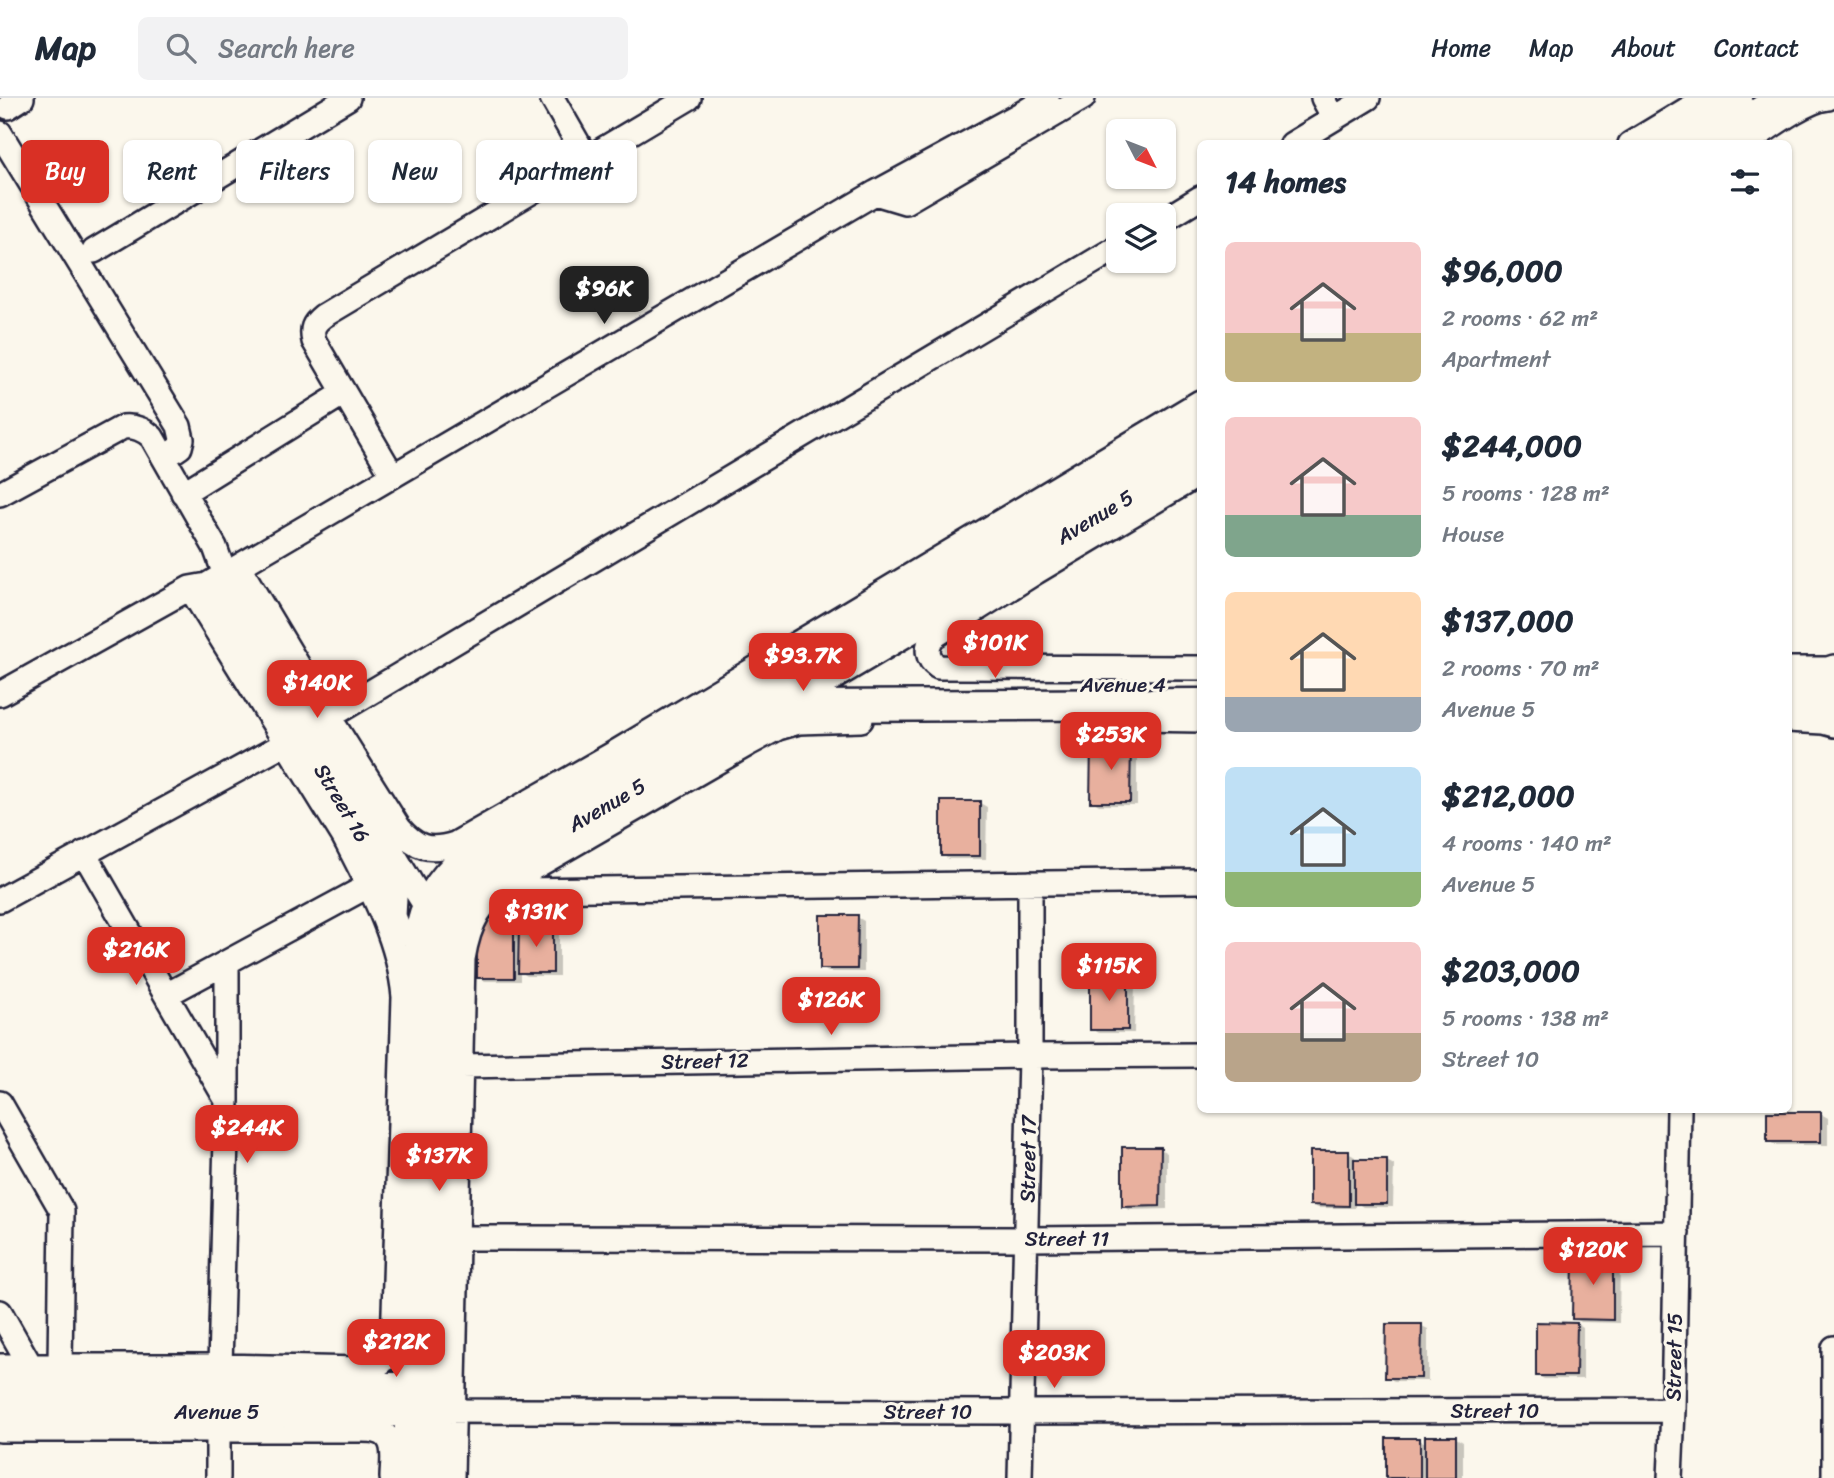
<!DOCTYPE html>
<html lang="en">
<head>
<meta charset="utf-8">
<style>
  body { margin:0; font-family:Sriracha,sans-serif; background:#f2f2f3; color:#1f2937; height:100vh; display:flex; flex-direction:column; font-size:26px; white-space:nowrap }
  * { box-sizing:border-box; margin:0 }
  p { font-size:23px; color:#747a83 }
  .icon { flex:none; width:38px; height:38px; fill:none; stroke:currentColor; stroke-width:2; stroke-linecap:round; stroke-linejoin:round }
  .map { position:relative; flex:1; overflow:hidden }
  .sheet { position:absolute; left:1197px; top:42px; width:595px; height:973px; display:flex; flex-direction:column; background:#fff; border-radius:10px; box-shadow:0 2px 5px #0004 }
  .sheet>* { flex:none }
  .top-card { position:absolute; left:21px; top:42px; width:665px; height:63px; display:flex; gap:14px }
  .needle { width:46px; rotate:132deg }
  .controls { position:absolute; left:1106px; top:21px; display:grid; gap:14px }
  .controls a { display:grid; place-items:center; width:70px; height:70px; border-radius:10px; background:#fff; box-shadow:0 2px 5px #0004; font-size:35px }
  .price { position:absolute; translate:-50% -60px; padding:0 16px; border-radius:14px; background:#d93025; color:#fff; font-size:23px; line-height:46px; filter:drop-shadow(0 2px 4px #0008) }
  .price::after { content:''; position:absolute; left:50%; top:42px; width:21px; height:16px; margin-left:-10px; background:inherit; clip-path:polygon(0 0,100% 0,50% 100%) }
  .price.current { background:#222; color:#fff }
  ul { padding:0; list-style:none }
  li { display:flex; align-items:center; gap:21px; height:175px; padding:0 28px }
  li span { display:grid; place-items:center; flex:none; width:196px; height:140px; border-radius:10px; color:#555 }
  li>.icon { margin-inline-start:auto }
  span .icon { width:84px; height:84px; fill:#fffc; stroke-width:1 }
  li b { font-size:30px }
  h2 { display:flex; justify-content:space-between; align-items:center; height:84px; padding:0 28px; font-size:30px }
  .chip { padding:0 24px; border-radius:10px; background:#fff; box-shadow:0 2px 5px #0004; font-size:24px; line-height:63px }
  .chip.current { background:#d93025; color:#fff }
  header { display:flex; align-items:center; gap:42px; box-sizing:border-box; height:98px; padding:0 35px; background:#fff; border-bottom:2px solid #e0e1e3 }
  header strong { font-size:33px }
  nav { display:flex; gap:38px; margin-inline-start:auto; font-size:24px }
  .search { width:490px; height:63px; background:#f2f2f3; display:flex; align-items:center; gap:18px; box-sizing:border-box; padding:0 24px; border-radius:10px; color:#747a83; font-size:26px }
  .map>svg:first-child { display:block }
  .shadow { fill:#0003 }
  .building { fill:#e8b09e; stroke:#22223b; stroke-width:2 }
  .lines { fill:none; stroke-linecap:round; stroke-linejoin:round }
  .minor-casing { stroke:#22223b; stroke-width:28 }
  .major-casing { stroke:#22223b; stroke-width:35 }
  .minor { stroke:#fbf7ec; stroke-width:23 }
  .major { stroke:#fbf7ec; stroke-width:30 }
  .labels { text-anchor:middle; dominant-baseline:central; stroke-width:6; stroke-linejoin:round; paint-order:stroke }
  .street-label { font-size:21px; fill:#22223b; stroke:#fbf7ec }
</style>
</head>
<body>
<header>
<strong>Map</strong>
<div class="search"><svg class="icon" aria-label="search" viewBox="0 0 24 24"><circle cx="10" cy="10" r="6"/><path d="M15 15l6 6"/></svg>Search here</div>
<nav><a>Home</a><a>Map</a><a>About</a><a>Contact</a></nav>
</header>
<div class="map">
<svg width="1834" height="1380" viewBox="0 0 1834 1380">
  <rect width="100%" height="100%" fill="#fbf7ec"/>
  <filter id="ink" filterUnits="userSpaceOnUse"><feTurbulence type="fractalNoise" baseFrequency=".0143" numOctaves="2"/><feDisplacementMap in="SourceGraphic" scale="14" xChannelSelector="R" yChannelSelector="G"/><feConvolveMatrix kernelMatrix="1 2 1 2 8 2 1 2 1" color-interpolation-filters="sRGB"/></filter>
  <g filter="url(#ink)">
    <path class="shadow" d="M1130 647 1137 651V707H1099L1092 703Z
      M980 705 987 709 986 761H949L942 757Z
      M857 819 864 823V874H828L821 870Z
      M514 822 521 826 553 827 559 831V878H527L520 874V883H485L478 879Z
      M1128 879 1135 883 1134 935H1099L1092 931Z
      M1821 1016 1828 1020V1047H1775L1768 1043Z
      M1160 1051 1167 1055V1111L1130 1112 1123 1108Z
      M1348 1055 1355 1059V1063H1387L1394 1067 1393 1109H1363L1355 1104V1110H1318L1311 1106Z
      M1613 1159 1620 1163 1619 1225 1581 1224 1574 1220Z
      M1577 1226 1583 1230V1281H1544L1537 1277Z
      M1422 1228 1428 1231V1283H1394L1387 1279Z
      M1427 1340H1456L1463 1344V1380H1387L1420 1342 1427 1346Z"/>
    <path class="building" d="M1091 645H1131L1130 704H1090Z
      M941 703H980V758H941Z
      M820 817H858L857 871H820Z
      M477 820H514V880H477Z
      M519 826H553V875H518Z
      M1090 878H1128V932H1090Z
      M1767 1014H1821V1044H1767Z
      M1122 1049H1161L1160 1108 1122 1109Z
      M1310 1053H1349V1108L1310 1107Z
      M1354 1061H1387V1106H1354Z
      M1573 1157H1613V1222L1572 1221Z
      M1536 1224 1577 1225 1576 1278H1536Z
      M1386 1226H1422L1421 1280H1385Z
      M1425 1338H1456V1380H1425Z
      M1386 1340H1420V1380H1386Z"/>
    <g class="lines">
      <g class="minor-casing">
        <path id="minor" d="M552 0 587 61
          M1323 0 1334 20
          M8 9 22 0
          M0 35 179 328 182 341 180 349 164 360
          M1292 46 1368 0
          M1630 46 1706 0
          M1745 46C1765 33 1805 2 1828 0
          M875 95 905 104 1083 0
          M1164 122 1200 100
          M94 153 348 0
          M1200 376 1036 474 933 539C925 550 927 561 938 569L1200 570
          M393 378 314 243C311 231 313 226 323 218L689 0
          M183 395 344 295
          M0 396 123 329C135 328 143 331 152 339L215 449 225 477 411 785 423 804 441 814
          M239 469 329 619 399 730C416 750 429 754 455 746L611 657 1200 304
          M207 487 344 707 395 800 394 818 401 836
          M1788 571H1828L1834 569
          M0 596 190 490 207 487 875 95 1026 13 1047 0
          M1137 621 1200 622
          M1788 622 1823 624 1834 627
          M84 755 226 1001
          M512 782 748 646 778 630 799 624 861 622
          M0 802 301 637 329 619 1118 149
          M166 897 368 788
          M461 968 1030 958 1200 957
          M0 1005 62 1113 60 1267
          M457 1140 1027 1141 1677 1135
          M0 1214 30 1267
          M0 1268H220L361 1271C380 1269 387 1263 393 1245L404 899C399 842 370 789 344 739L190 490
          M220 1268 227 1002V866
          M440 1313 1022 1314 1673 1312
          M0 1332H362C367 1332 374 1332 379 1334 398 1340 392 1365 392 1380
          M218 1380V1331
          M452 1380 463 861C469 824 481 802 512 782L517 788 522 792 1200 783
          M1020 1380 1030 958V785
          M1670 1380 1673 1312 1679 1012
          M1834 1380V1250"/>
      </g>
      <g class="major-casing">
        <path id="major" d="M1662 46 1737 0
          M1709 46 1784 0
          M1788 586H1834
          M784 592 795 605 809 608 1200 606
          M1788 606 1834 607
          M0 1290H430
          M0 1314 430 1313
          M409 1380 419 854C420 844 420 835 422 826 428 799 450 771 472 756L777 581 1200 325
          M435 1380 443 849C448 808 470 791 501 768L791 601 1094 421 1200 355"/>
      </g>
      <use href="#minor" class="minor"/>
      <use href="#major" class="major"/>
    </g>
  </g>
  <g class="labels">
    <g class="street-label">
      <text transform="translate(1095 419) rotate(-31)">Avenue 5</text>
      <text x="1123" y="587">Avenue 4</text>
      <text transform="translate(342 705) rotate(59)">Street 16</text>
      <text transform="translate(607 707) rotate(-30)">Avenue 5</text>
      <text transform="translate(705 963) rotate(-1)">Street 12</text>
      <text transform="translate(1028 1061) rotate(-89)">Street 17</text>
      <text x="1067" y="1141">Street 11</text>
      <text transform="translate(1674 1259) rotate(-89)">Street 15</text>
      <text x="1495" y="1313">Street 10</text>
      <text x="217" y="1314">Avenue 5</text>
      <text x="928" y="1314">Street 10</text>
    </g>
  </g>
</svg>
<div class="controls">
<a><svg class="needle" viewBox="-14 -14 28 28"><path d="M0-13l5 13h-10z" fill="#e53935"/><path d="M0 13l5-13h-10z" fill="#747a83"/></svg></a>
<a><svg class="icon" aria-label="layers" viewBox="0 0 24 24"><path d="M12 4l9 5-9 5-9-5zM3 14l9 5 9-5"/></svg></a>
</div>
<b class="price current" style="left:604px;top:228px">$96K</b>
<b class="price" style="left:995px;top:582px">$101K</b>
<b class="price" style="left:803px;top:595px">$93.7K</b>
<b class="price" style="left:317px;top:622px">$140K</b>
<b class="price" style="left:1111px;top:674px">$253K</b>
<b class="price" style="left:536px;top:851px">$131K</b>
<b class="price" style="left:136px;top:889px">$216K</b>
<b class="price" style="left:1109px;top:905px">$115K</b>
<b class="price" style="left:831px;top:939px">$126K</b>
<b class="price" style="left:247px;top:1067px">$244K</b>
<b class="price" style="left:439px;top:1095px">$137K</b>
<b class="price" style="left:1593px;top:1189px">$120K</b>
<b class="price" style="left:396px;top:1281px">$212K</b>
<b class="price" style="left:1054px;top:1292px">$203K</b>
<div class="top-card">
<a class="chip current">Buy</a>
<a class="chip">Rent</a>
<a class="chip">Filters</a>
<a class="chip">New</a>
<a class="chip">Apartment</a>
</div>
<section class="sheet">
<h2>14 homes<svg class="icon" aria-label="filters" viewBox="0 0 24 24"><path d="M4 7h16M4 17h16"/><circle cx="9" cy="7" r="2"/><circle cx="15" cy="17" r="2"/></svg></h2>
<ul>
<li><span style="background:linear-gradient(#f6c9c9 65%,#c2b280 0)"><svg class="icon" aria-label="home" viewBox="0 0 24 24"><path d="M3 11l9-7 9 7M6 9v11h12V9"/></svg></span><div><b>$96,000</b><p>2 rooms · 62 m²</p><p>Apartment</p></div></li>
<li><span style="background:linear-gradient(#f6c9c9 70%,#7fa58c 0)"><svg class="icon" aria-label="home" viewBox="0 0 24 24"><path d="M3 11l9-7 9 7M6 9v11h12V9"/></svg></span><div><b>$244,000</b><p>5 rooms · 128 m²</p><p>House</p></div></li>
<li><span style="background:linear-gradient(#ffd9b3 75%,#9aa5b1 0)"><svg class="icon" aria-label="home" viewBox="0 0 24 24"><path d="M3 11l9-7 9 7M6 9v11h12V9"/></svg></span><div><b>$137,000</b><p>2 rooms · 70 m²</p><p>Avenue 5</p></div></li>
<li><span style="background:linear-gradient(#bfe0f5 75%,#8fb573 0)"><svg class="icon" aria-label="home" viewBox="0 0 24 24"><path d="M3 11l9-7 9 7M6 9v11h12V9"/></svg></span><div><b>$212,000</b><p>4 rooms · 140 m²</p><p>Avenue 5</p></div></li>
<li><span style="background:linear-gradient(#f6c9c9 65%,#b9a48a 0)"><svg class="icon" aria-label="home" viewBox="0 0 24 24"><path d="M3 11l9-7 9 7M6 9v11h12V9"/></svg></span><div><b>$203,000</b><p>5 rooms · 138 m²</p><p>Street 10</p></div></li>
</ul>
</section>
</div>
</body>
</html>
